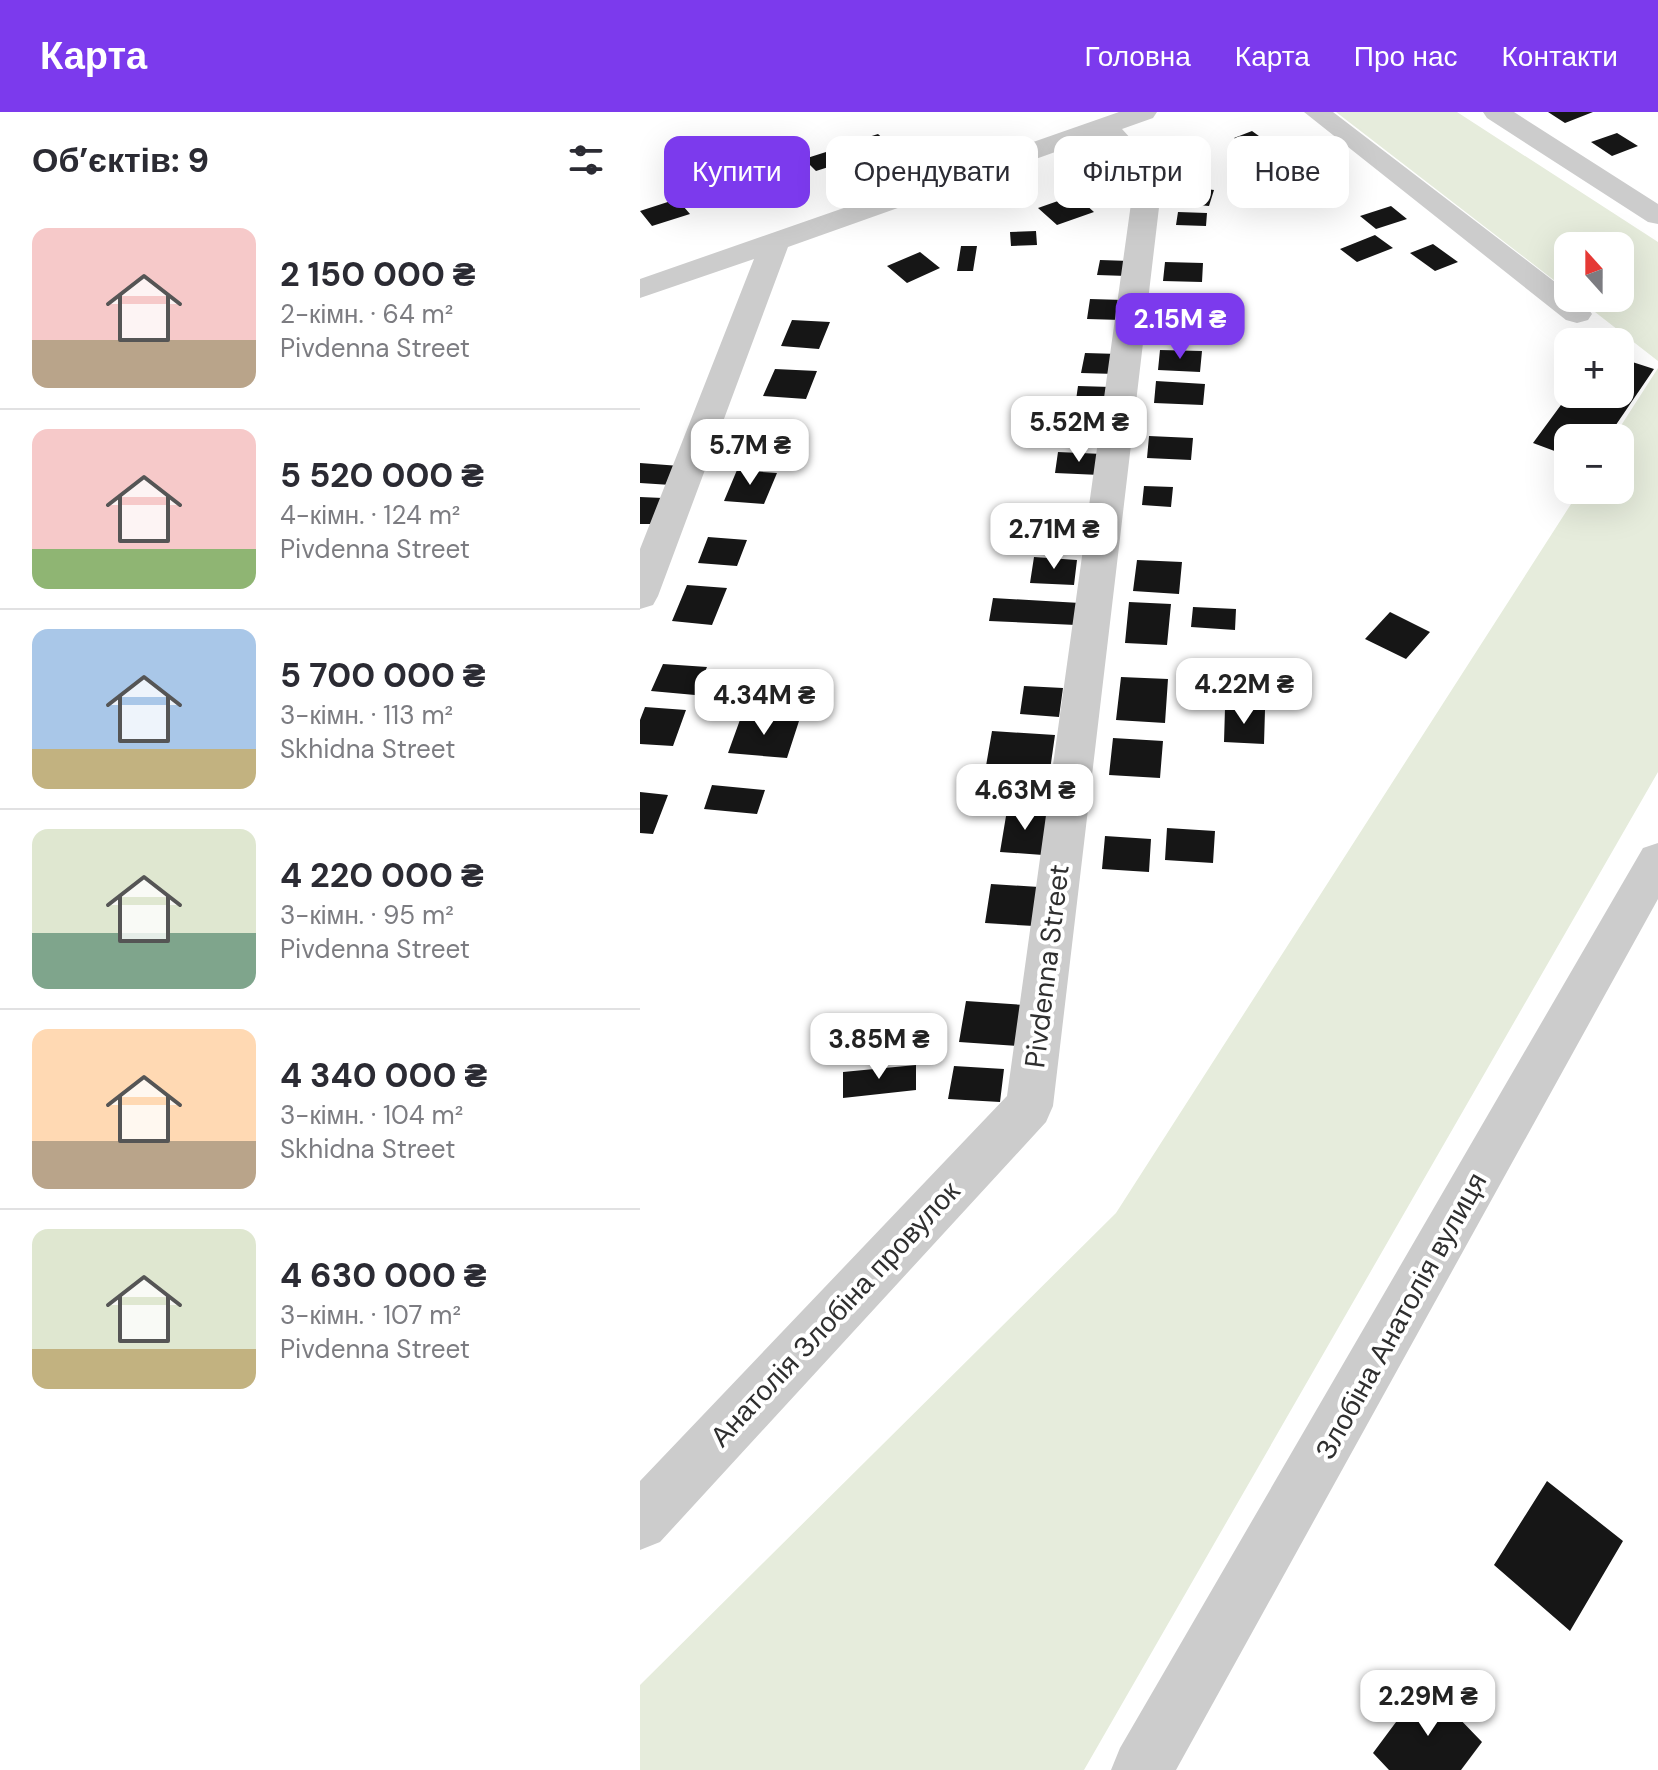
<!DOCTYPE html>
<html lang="uk">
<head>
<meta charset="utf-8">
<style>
  body { margin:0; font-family:"DM Sans",sans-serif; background:#f2f2f3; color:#2b2b33; height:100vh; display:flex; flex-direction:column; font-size:30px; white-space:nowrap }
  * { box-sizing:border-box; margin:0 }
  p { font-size:26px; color:#7c7c81 }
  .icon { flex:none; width:44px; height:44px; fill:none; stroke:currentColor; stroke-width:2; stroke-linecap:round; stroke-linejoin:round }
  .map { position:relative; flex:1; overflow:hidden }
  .sheet { display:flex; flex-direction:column; background:#fff; width:640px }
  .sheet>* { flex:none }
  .guide { position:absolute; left:24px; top:24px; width:760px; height:72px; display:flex; gap:16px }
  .needle { width:52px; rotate:339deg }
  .controls { position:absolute; left:914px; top:120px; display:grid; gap:16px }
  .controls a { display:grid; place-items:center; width:80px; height:80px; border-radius:16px; background:#fff; box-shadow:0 8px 32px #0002; font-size:40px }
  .price { position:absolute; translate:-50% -68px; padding:0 18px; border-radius:16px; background:#fff; color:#222; font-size:26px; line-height:52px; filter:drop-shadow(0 2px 4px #0008) }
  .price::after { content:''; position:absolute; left:50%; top:48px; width:24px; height:18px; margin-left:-12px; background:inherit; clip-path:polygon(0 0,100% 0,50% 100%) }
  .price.on { background:#7c3aed; color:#fff }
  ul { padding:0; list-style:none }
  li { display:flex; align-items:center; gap:24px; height:200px; padding:0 32px }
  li+li { border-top:2px solid #e1e1e2 }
  li span { display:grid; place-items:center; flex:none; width:224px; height:160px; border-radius:16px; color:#555 }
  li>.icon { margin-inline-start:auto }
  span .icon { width:96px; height:96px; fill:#fffc; stroke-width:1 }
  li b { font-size:34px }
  h2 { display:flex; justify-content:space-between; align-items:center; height:96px; padding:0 32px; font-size:34px }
  .tag { padding:0 28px; border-radius:16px; background:#fff; box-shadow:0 8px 32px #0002; font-size:28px; line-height:72px }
  .tag.on { background:#7c3aed; color:#fff }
  header { display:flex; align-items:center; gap:48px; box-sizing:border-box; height:112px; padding:0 40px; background:#7c3aed; color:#fff }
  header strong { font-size:38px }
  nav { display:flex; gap:44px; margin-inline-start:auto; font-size:28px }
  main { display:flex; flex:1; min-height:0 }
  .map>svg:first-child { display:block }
  .green { fill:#e6ecdc }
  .building { fill:#161616 }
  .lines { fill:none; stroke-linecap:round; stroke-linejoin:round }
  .minor { fill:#ccc; fill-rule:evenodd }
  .labels { text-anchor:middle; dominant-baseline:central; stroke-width:8; stroke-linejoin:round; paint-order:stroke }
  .street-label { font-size:28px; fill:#2f2f2f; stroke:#fff }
</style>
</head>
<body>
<header>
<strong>Карта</strong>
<nav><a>Головна</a><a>Карта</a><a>Про нас</a><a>Контакти</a></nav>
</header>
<main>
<section class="sheet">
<h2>Об’єктів: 9<svg class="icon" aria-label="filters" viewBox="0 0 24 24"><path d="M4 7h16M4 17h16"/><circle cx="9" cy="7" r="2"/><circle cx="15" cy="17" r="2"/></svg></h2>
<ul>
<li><span style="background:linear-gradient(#f6c9c9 70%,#b9a48a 0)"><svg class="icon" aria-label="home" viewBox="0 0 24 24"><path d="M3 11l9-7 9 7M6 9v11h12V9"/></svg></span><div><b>2 150 000 ₴</b><p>2-кімн. · 64 m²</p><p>Pivdenna Street</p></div></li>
<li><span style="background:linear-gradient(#f6c9c9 75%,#8fb573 0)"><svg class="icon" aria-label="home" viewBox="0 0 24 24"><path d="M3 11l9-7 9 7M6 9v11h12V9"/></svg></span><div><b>5 520 000 ₴</b><p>4-кімн. · 124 m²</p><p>Pivdenna Street</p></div></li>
<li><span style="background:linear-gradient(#a9c7e8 75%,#c2b280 0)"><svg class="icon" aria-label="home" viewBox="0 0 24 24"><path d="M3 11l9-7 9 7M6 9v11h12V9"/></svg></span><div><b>5 700 000 ₴</b><p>3-кімн. · 113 m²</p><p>Skhidna Street</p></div></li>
<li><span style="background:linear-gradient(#dfe7d0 65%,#7fa58c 0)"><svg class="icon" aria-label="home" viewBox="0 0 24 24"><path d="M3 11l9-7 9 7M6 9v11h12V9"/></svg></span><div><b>4 220 000 ₴</b><p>3-кімн. · 95 m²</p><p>Pivdenna Street</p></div></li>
<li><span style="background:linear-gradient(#ffd9b3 70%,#b9a48a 0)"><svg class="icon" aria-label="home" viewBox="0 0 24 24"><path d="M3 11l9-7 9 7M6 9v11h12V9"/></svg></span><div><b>4 340 000 ₴</b><p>3-кімн. · 104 m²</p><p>Skhidna Street</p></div></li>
<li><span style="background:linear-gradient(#dfe7d0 75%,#c2b280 0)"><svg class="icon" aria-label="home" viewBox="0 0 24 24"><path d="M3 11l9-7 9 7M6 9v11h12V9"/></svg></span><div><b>4 630 000 ₴</b><p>3-кімн. · 107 m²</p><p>Pivdenna Street</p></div></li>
</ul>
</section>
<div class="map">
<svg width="1018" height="1658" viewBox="0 0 1018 1658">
  <rect width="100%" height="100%" fill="#fff"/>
  <path class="green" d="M696 0H817L1018 130V249L937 186H980V134H928V179Z
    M1018 256V660L444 1658H0V1573L476 1101 940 378H980V326H973Z"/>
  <path class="building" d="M908 0H953L925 11Z
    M612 19 630 32 611 39 594 26Z
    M977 21 998 34 972 44 951 30Z
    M238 22 249 32 223 40 213 30Z
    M186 40 198 52 176 59 164 47Z
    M120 61 137 80 104 90 87 71Z
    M542 74 574 78 569 94 537 91Z
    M435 83 454 100 417 113 398 96Z
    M37 87 50 102 12 114 0 99Z
    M751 94 767 107 736 117 720 104Z
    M538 100 567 101 566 114 536 113Z
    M396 119 397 133 371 134 370 120Z
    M735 123 753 136 717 150 700 137Z
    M793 132 818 150 795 159 770 141Z
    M321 134H337L333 159H317Z
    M280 140 300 156 267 171 247 154Z
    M460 148 490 149 487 164 457 163Z
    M525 150 563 151 562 170 523 169Z
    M524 182 572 184 570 202 522 200Z
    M450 187 484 188 481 208 447 207Z
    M152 208 190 210 179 237 141 234Z
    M520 238 562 239 560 260 518 258Z
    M445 241 479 242 476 262 441 261Z
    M980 246 1014 257 967 326H928V344L893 331 929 282H980Z
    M135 257 177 259 166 287 123 284Z
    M516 269 565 272 563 293 514 291Z
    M438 274 471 275 467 303 434 302Z
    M112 323 147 326 139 343 104 341Z
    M509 324 553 326 551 348 507 346Z
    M418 340 463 342 460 363 415 361Z
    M0 351 40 354 31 373 0 371Z
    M97 358 137 361 124 392 84 389Z
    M504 374 533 375 531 395 502 393Z
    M0 385 23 386 11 412H0Z
    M411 391 454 393 451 417 407 415Z
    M68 425 107 428 97 454 58 451Z
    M394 445 437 448 434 473 390 471Z
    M497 448 542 450 539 482 493 479Z
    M47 473 87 476 72 513 32 509Z
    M353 486 440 491 436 513 349 509Z
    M489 490 531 492 527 533 485 531Z
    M553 495 596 497 595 518 551 515Z
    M750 500 790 520 766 547 725 527Z
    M23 552 67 555 55 583 11 579Z
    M481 565 528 567 525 611 476 608Z
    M384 574 423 576 419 605 380 602Z
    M5 595 46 598 33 634 0 632V608Z
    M585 596 625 598 624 632 584 630Z
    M101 605 159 609 147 646 88 641Z
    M352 619 415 623 410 658 346 654Z
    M473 626 523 629 520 666 469 663Z
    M72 673 125 678 117 702 64 697Z
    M0 680 28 683 13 722 0 721Z
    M367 698 409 700 403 743 360 740Z
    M527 716 575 719 573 751 525 748Z
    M465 724 511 727 509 760 462 757Z
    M351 772 399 775 394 814 345 811Z
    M326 889 384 893 378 934 319 930Z
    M276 953V978L203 986V960Z
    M314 954 364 957 360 990 308 987Z
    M907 1369 983 1429 930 1519 854 1453Z
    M785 1571 842 1630 821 1658H749L733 1641Z"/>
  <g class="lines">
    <path class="minor" d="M479 0H517L513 6 482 17 512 50 522 70 413 994 406 1010 20 1430 0 1438V1369L367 984 494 70 489 58 460 24 148 135 18 484 13 493 0 497V437L114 147 0 186V167Z
      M664 0H693L928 180V186C939 186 946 193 952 202L948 208 937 211 926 208Z
      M843 0H874L1018 92V112L1008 110 847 6Z
      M1018 731V787L536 1658H471L480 1636 1003 736Z"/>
  </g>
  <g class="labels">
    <g class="street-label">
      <text transform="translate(407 854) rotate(-83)">Pivdenna Street</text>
      <text transform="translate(195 1202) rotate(-47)">Анатолія Злобіна провулок</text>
      <text transform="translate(761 1204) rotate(-61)">Злобіна Анатолія вулиця</text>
    </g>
  </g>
</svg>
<div class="controls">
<a><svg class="needle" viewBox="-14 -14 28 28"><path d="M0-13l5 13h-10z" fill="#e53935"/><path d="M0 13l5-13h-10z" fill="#7c7c81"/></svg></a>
<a>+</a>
<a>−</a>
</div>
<b class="price on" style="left:540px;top:249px">2.15M ₴</b>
<b class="price" style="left:439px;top:352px">5.52M ₴</b>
<b class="price" style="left:110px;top:375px">5.7M ₴</b>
<b class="price" style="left:414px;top:459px">2.71M ₴</b>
<b class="price" style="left:604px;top:614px">4.22M ₴</b>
<b class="price" style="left:124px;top:625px">4.34M ₴</b>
<b class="price" style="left:385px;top:720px">4.63M ₴</b>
<b class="price" style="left:239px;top:969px">3.85M ₴</b>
<b class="price" style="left:788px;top:1626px">2.29M ₴</b>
<div class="guide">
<a class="tag on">Купити</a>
<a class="tag">Орендувати</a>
<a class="tag">Фільтри</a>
<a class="tag">Нове</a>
</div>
</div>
</main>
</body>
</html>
